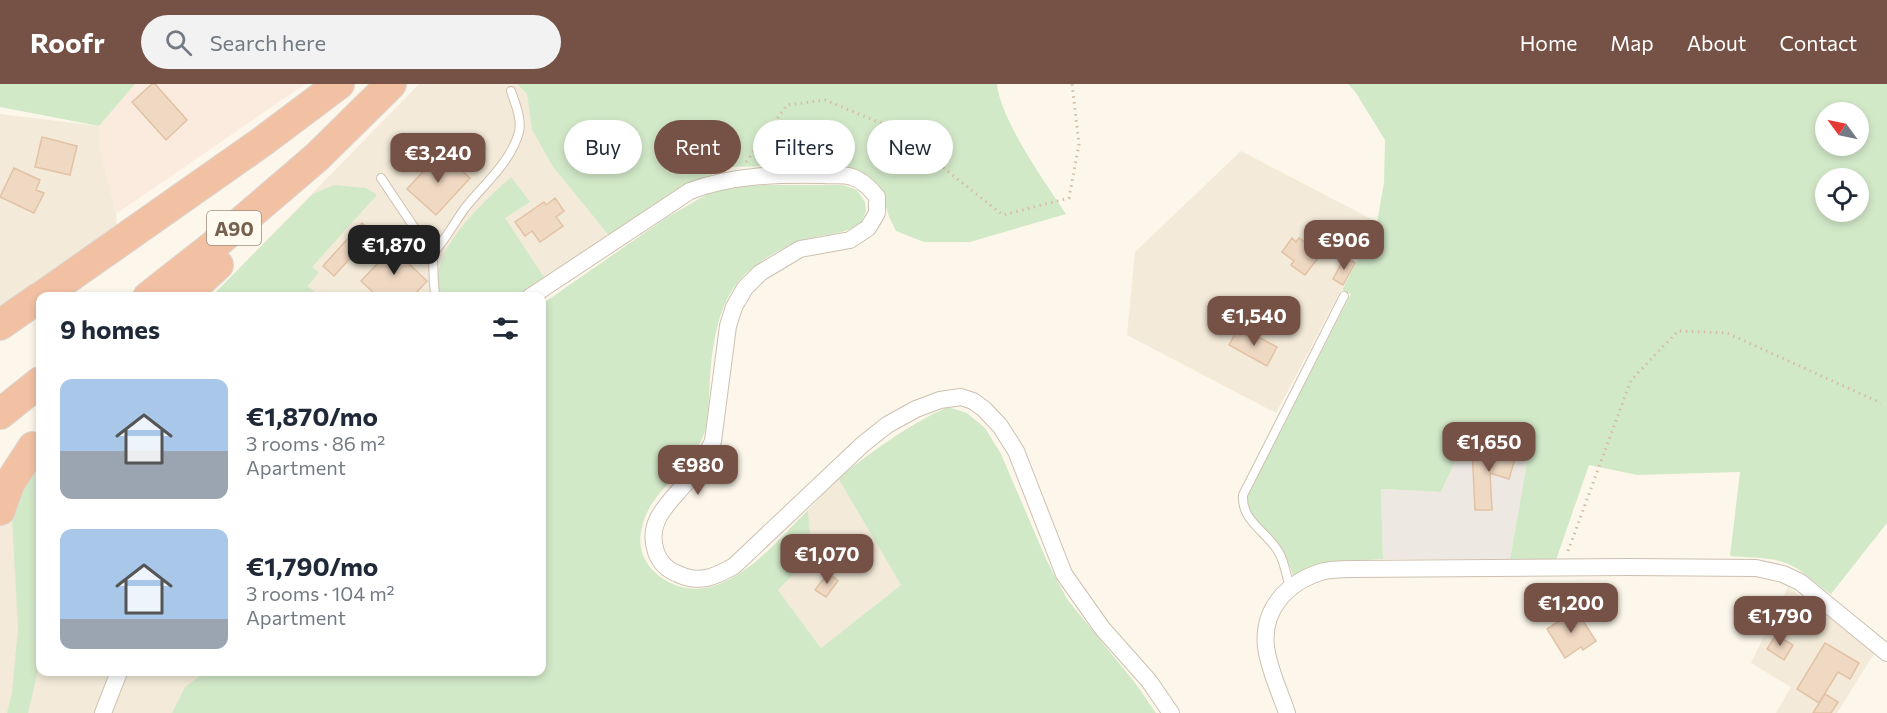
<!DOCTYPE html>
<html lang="en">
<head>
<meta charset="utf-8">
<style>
  body { margin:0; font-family:Commissioner,sans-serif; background:#f2f2f3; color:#1f2937; height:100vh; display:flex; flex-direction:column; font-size:22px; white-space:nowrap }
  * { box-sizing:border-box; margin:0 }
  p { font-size:20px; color:#747a83 }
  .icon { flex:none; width:33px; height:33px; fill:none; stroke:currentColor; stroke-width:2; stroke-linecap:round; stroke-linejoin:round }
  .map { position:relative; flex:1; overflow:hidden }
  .details { position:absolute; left:36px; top:208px; width:510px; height:384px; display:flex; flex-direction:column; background:#fff; border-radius:12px; box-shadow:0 3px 9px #0003 }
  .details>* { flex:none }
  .hud { position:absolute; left:564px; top:36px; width:570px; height:54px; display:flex; gap:12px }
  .needle { width:39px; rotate:303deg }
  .tools { position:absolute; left:1815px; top:18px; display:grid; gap:12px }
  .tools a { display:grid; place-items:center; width:54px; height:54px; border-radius:50%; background:#fff; box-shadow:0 3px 9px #0003; font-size:30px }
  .price { position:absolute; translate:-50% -51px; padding:0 14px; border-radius:12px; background:#755245; color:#fff; font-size:20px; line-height:39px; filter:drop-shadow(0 2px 3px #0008) }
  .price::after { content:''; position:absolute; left:50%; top:36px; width:18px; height:14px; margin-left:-9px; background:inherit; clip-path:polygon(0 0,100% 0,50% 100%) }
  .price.on { background:#222; color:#fff }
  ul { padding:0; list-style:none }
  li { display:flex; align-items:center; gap:18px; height:150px; padding:0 24px }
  li span { display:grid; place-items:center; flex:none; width:168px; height:120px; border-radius:12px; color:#555 }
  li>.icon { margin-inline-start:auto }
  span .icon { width:72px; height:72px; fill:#fffc; stroke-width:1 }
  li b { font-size:26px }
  h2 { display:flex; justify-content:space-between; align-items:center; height:72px; padding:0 24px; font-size:26px }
  .tag { padding:0 21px; border-radius:27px; background:#fff; box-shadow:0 3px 9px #0003; font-size:21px; line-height:54px }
  .tag.on { background:#755245; color:#fff }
  header { display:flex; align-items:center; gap:36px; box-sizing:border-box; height:84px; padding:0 30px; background:#755245; color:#fff }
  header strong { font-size:28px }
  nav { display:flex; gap:33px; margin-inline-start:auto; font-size:21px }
  .search { width:420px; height:54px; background:#f2f2f3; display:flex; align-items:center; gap:15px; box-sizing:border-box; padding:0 21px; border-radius:33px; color:#747a83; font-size:22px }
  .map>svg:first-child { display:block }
  .residential { fill:#f3ead9 }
  .commercial { fill:#fbeade }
  .industrial { fill:#ede9e2 }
  .green { fill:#d2e9c8; fill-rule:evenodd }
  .building { fill:#f0d9c3; stroke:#e2c2a4; stroke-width:1.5 }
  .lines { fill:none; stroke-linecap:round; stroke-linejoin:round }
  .lane-casing { stroke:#cec0b0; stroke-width:10 }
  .street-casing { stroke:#cec0b0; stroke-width:18 }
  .highway-casing { stroke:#dbd6d1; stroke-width:32 }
  .path { stroke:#d5bda5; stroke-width:3; stroke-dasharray:1.5 4.5; stroke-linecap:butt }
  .lane { stroke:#fff; stroke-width:8 }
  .street { stroke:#fff; stroke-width:16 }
  .highway { stroke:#f2c1a4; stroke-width:30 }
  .labels { text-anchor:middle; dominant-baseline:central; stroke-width:5; stroke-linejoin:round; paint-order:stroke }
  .shield { fill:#fefaf0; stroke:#9f8e7f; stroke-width:1.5 }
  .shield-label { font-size:20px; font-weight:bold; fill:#76604e }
</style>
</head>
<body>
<header>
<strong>Roofr</strong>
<div class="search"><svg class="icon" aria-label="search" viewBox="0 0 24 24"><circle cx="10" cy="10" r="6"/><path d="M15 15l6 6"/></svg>Search here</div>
<nav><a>Home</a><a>Map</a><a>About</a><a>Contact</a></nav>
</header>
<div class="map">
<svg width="1887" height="629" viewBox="0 0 1887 629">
  <rect width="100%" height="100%" fill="#fcf7ea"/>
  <path class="residential" d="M419 0H517L527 10 532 46 553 83 611 154 521 213H211Z
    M0 30 99 42V61L116 130 117 144 0 224Z
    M1241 67 1377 138 1276 329 1127 251 1135 168Z
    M40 376V588H542L687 629H0V409Z
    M838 394 901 501 821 564 778 506 812 471 808 426Z
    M1788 503 1875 568 1837 629H1776L1791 603 1751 579Z"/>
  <path class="commercial" d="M135 0H305L116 130 99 61V42Z"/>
  <path class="industrial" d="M1465 356 1529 367 1510 475H1383L1381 405 1441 408Z"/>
  <path class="green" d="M0 0H135L99 42 0 23Z
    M517 0H997C1001 37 1045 98 1066 130L970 158H924L896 147 889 133 881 106 865 90 843 82H780L731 83 691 99 611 154 553 83 532 46 527 10Z
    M1348 0H1887V439L1831 510C1818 502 1808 492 1796 484 1777 472 1751 474 1730 472L1740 388 1637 391 1589 381 1556 476 1510 475 1529 367 1465 356 1441 408 1381 405 1383 475 1345 477 1294 493C1290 482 1286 472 1279 463 1267 446 1248 435 1246 413L1351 210 1342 206 1377 138 1384 99 1385 56 1356 9ZM1826 28H1858V62H1826ZM1826 94H1858V128H1826Z
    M511 93 530 118 505 134 547 198 521 213H443C419 174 486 116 511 93Z
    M334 101 366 104 377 111 312 183 319 188 308 202 320 213H211L313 110Z
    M762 101H843L857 106 865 118 866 127 860 141C839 152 816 150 795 159 775 167 753 181 739 197 713 228 711 276 709 314 708 325 708 340 704 350 691 386 650 406 642 443 637 462 643 479 658 491 715 535 771 463 808 426L812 471 778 506 821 564 901 501 838 394C873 367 907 341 948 323L967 329 985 344 1001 370 1046 475 1067 515 1136 600 1156 629H172L185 603 205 588H542V220L666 134 711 108 733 103Z
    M40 376V423L37 431V441L40 447V578L28 629H7L12 609 18 544 12 435 17 415Z"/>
  <path class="building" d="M152 0H155L187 36 166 56 132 18Z
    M42 53 77 62 70 91 35 83Z
    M441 68 470 94 436 131 407 105Z
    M14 84 40 96 36 106 44 109 34 129 0 113Z
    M555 114 564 127 556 133 563 142 540 158 532 147 525 152 515 138 544 118 546 121Z
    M362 139 373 149 334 192 323 182Z
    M1292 154 1296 158 1299 154 1321 170 1305 191 1291 181 1294 177 1282 168Z
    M399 157 410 168 404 175 427 197 412 213H378L361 197Z
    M1345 173 1355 179 1343 201 1333 195Z
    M1237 246 1253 255 1255 251 1277 263 1267 282 1229 261Z
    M1491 364 1516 371 1509 395 1490 389 1492 426H1475L1472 365Z
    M828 489 838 497 826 513 815 506Z
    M1576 526 1596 557 1583 566 1581 563 1565 574 1547 545Z
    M1776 551 1793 561 1784 576 1767 565Z
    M1825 559 1859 579 1850 595 1838 588 1819 619 1797 605Z
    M1825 610 1838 618 1831 629H1813Z"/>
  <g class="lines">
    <g class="lane-casing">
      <path id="lane" d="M381 94 432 170C435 185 432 199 436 213
        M432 170C445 157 454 139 465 124 484 100 511 78 519 48 522 35 515 19 511 7
        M1290 504C1286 491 1285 478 1278 467 1266 447 1241 437 1243 411L1344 212"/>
    </g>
    <g class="street-casing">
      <path id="street" d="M530 213 690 107C732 91 779 90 824 91 832 92 844 90 852 93 862 96 870 104 877 113V129L868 144 850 156 800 165 760 189 745 204 734 223 728 242 713 357C706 373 697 387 685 400 667 421 646 438 656 468 660 479 667 486 678 490 699 500 715 493 734 482L862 361 887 341 916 325 940 316 961 313 973 317 984 325 1000 342 1016 367 1064 490 1102 544 1149 597 1171 629
        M103 629 119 588
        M1287 629C1280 608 1269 586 1266 563 1262 526 1286 499 1321 488 1330 485 1343 485 1353 485L1629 483 1756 484 1783 490 1800 498 1887 569"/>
    </g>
    <g class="highway-casing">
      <path id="highway" d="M41 213 263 57 339 0
        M148 213 213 162 317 73 391 0
        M183 213 218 181
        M0 241 40 213
        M0 330 40 298
        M0 426 9 400 33 363"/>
    </g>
    <path class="path" d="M746 78 787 21 825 16 893 44 1003 131 1069 114 1079 60 1072 0
      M1568 467 1631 296 1678 247 1727 249 1881 319"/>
    <use href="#lane" class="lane"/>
    <use href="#street" class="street"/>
    <use href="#highway" class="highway"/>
  </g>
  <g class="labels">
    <rect class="shield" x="207" y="127" width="54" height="34" rx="4.5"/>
    <g class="shield-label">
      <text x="234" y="144">Α90</text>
    </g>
  </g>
</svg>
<div class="tools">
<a><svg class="needle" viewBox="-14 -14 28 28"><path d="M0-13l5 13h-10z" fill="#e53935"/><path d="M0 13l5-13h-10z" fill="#747a83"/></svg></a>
<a><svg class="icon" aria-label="locate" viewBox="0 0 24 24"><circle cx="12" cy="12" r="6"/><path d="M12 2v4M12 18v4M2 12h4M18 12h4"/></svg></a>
</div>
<b class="price" style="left:438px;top:100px">€3,240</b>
<b class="price" style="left:1344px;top:187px">€906</b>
<b class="price on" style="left:394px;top:192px">€1,870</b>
<b class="price" style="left:1254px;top:263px">€1,540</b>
<b class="price" style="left:1489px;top:389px">€1,650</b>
<b class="price" style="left:698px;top:412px">€980</b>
<b class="price" style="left:827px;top:501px">€1,070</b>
<b class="price" style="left:1571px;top:550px">€1,200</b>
<b class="price" style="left:1780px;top:563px">€1,790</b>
<div class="hud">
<a class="tag">Buy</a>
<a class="tag on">Rent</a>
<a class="tag">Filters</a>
<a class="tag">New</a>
</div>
<section class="details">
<h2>9 homes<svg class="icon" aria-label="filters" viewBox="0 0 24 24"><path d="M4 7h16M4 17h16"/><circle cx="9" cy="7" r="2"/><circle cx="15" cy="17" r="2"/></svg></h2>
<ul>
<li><span style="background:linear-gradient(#a9c7e8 60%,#9aa5b1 0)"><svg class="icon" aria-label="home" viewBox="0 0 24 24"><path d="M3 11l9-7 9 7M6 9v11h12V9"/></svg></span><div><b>€1,870/mo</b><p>3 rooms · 86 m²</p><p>Apartment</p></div></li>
<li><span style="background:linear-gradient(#a9c7e8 75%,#9aa5b1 0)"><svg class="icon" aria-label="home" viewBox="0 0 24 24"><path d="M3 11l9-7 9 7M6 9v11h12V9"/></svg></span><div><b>€1,790/mo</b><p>3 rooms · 104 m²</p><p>Apartment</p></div></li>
</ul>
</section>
</div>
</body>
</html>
